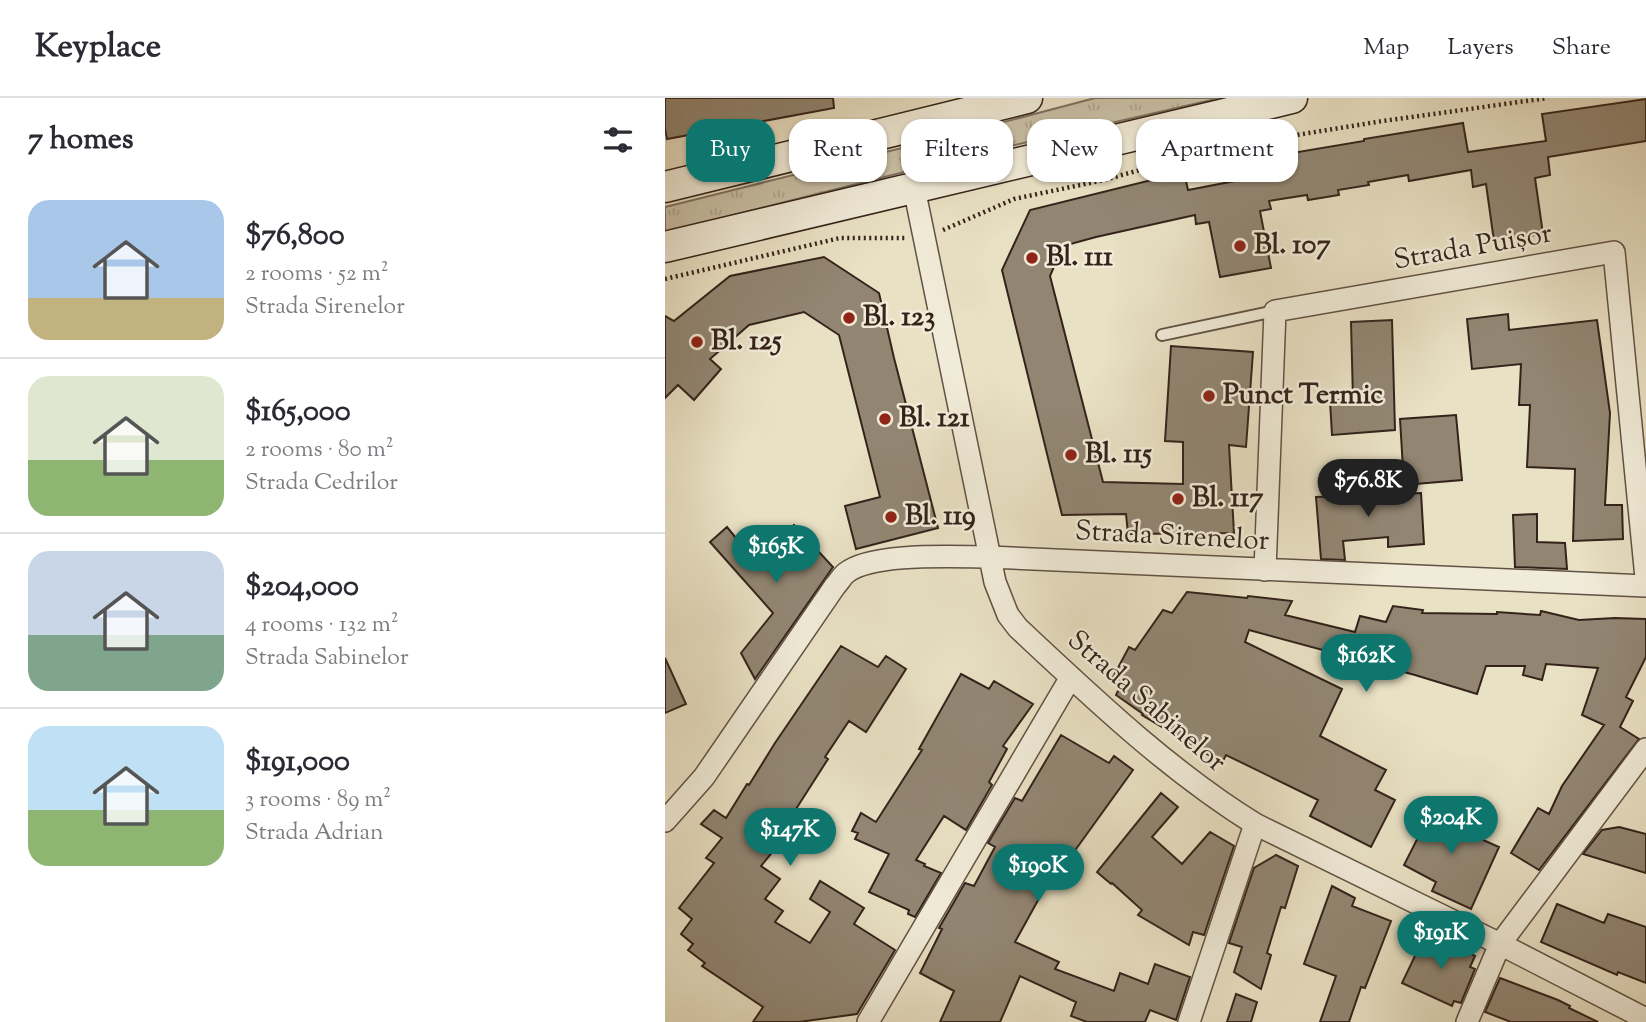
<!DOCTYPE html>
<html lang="en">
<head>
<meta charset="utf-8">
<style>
  body { margin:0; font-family:"Sorts Mill Goudy",serif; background:#f7f7f7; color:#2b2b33; height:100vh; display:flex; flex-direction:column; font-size:26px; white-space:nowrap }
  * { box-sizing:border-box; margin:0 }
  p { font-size:23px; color:#7c7c81 }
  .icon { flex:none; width:38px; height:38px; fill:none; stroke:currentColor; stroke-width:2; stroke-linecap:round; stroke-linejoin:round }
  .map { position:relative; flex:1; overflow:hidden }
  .drawer { display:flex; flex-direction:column; background:#fff; width:665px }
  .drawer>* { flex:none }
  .top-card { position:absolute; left:21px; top:21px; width:665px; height:63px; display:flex; gap:14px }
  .price { position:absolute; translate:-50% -60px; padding:0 16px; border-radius:24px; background:#0f766e; color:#fff; font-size:23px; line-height:46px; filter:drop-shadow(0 2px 4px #0008) }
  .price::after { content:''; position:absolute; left:50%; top:42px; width:21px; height:16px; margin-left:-10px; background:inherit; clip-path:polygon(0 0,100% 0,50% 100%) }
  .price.selected { background:#222; color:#fff }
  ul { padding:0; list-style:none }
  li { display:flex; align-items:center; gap:21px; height:175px; padding:0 28px }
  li+li { border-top:2px solid #e1e1e2 }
  li span { display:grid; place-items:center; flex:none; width:196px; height:140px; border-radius:21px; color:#555 }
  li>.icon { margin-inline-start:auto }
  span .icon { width:84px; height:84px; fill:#fffc; stroke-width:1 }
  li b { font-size:30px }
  h2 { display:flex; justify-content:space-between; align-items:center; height:84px; padding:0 28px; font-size:30px }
  .pill { padding:0 24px; border-radius:21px; background:#fff; box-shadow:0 2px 5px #0004; font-size:24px; line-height:63px }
  .pill.selected { background:#0f766e; color:#fff }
  header { display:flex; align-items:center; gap:42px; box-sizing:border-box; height:98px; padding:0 35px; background:#fff; border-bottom:2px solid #e1e1e2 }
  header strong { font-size:33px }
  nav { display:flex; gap:38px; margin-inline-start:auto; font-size:24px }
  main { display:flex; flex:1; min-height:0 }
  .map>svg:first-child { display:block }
  .grass { fill:url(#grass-tufts); stroke:#7f7261; stroke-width:2 }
  .building { fill:#928673; stroke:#34231b; stroke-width:2 }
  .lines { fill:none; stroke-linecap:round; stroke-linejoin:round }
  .service-casing { stroke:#615245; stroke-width:14 }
  .minor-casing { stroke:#615245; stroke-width:24 }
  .secondary-casing { stroke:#34231b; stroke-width:33 }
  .path { stroke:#34231b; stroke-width:4.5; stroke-dasharray:2 3.5; stroke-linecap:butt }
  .service { stroke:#f1ecd9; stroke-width:10 }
  .minor { stroke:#f1ecd9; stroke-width:21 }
  .secondary { stroke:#f1ecd9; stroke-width:30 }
  .poi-dot { fill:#8f2418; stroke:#f1ecd9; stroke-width:2.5 }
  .labels { text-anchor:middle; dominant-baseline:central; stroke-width:5; stroke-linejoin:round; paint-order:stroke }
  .poi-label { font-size:28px; font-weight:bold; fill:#34231b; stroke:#f1ecd9; text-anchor:start }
  .street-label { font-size:28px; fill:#34231b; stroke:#f1ecd9 }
</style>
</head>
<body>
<header>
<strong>Keyplace</strong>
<nav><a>Map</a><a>Layers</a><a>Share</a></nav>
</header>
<main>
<section class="drawer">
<h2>7 homes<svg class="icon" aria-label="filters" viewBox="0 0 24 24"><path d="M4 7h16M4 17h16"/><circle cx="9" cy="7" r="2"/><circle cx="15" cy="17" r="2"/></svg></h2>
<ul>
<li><span style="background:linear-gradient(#a9c7e8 70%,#c2b280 0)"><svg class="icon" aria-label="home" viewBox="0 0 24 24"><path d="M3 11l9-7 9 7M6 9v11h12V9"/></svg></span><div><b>$76,800</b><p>2 rooms · 52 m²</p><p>Strada Sirenelor</p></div></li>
<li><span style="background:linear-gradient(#dfe7d0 60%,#8fb573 0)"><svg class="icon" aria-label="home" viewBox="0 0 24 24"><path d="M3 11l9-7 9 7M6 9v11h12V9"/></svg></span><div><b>$165,000</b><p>2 rooms · 80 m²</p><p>Strada Cedrilor</p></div></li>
<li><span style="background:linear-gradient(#c9d6e8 60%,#7fa58c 0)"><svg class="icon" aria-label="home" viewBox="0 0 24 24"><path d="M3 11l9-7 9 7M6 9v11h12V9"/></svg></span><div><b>$204,000</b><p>4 rooms · 132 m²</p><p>Strada Sabinelor</p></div></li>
<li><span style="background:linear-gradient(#bfe0f5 60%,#8fb573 0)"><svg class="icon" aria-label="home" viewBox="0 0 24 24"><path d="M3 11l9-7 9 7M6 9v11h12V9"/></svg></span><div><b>$191,000</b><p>3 rooms · 89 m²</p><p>Strada Adrian</p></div></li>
</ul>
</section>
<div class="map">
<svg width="981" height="924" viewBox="0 0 981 924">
  <defs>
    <pattern id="grass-tufts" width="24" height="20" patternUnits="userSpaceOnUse" patternTransform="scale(1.75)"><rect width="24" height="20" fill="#cac1a7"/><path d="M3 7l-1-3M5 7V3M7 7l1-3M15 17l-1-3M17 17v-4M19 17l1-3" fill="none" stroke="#aea68f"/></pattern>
  </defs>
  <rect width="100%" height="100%" fill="#e9e1c4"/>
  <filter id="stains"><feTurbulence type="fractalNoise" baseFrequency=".00286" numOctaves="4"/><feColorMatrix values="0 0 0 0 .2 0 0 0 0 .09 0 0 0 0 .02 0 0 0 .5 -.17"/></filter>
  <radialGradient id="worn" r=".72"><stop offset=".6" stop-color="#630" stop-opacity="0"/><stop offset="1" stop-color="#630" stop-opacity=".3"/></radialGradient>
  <path class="grass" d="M430 0H555L276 64 271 42Z
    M261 44 267 67 0 134V109Z"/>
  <path class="building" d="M0 0H168L169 10 2 41 0 31Z
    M981 1V43L883 59 885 77 870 80 878 136 829 143 821 86 808 89 806 72 744 83 743 77 703 84 704 87 673 92 674 97 643 102 642 97 604 103 606 111 595 113 606 170 555 179 544 124 531 126 530 117 431 139 398 148 385 178 438 384 518 386V344L500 343 506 248 588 254 581 349 564 347 569 435 463 436 461 416 397 417 337 172 365 112 519 74 523 92 601 77 598 60 699 43V41L798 25 803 54 881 43 877 16Z
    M159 159 214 195 229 260 273 430 191 451 180 408 215 399 174 237 139 214 84 227 45 261 56 271 29 302 13 287 0 300V218L9 223 65 178Z
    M843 216 844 232 932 222 945 315 940 407H957L958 441 908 443 910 371 862 369 865 307H854L856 266 807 271 802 221Z
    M727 222 730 332 667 337 665 303 688 301 686 224Z
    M791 317 797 382 739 387 735 321Z
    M698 384 700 397 756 395 759 446 723 449V439L678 443 680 462 656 461 651 399 676 398 675 386Z
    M872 416V444L900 445 902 471 850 469 848 417Z
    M129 427 168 469 90 581 76 555 108 515 45 444 62 429 89 462Z
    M522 494 582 500 583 498 627 503 620 517 690 534 695 518 721 524 728 508 758 512 757 515 832 516V514L875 517 876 513 914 522 950 520 981 521V559L961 599 968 603 955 629 974 641 874 772 846 755 873 710 884 716 897 688 939 627 917 617 933 570 881 566 877 582 858 577 860 568H821L812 596 750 577 584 532 580 544 677 591 655 638 721 672 710 692 730 702 706 749 645 718 653 702 561 657 557 665 477 617 478 616 451 597 455 589 446 583 464 549 470 552 498 512 507 515Z
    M176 548 213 569 221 558 241 571 201 634 184 623 160 659 163 661 131 711 133 712 128 722 135 726 125 743 119 740 96 768 115 781 100 801 118 813 110 824 145 845 165 814 145 801 155 783 199 810 189 826 230 852 192 916 134 924H88L98 909 37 868 40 865 23 852 28 846 16 836 27 821 14 810 49 765 41 760 57 740 36 726 49 712 61 720 82 686 84 687 110 645Z
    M0 560 21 606 0 615Z
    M296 576 324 591 329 583 368 606 338 648 342 651 324 684 327 687 301 732 279 718 251 762 260 766 259 768 276 775 250 819 243 816 244 812 204 794 224 756 190 741 193 735 187 733 196 715 211 724 257 652 254 651Z
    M396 637 444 665 449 658 468 672 385 787 382 786 350 844 394 864 390 871 449 893 455 875 483 886 490 866 525 879 511 922 485 912 480 924H422L406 918 411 904 355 878 335 924H275L289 893 255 875 277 831 274 830 300 785 309 788 330 749 323 745 350 700 357 703Z
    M496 695 513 709 487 739 517 766 545 734 569 748 539 837 528 834 524 847 473 817 477 812 447 785 446 786 432 774Z
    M772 702 799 716 791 730 834 749 806 811 767 793 771 784 739 767Z
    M954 729 981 736V775L918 756 937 732Z
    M611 757 633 768 620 810 616 809 602 855 606 857 596 891 569 874 577 849 564 845 589 770Z
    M667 788 690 800 687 808 726 823 700 890 696 889 684 924H655L671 878 639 866Z
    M892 806 939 825 943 816 981 829V885L953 874 952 877 876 844Z
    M761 835 810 858 805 869 810 871 796 905 789 903 787 908 737 885Z
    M835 880 893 902 905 908 904 910 933 924H846L820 914Z
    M571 896 592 904 586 924H562Z"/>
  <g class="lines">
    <g class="service-casing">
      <path id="service" d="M497 237 610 213"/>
    </g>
    <g class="minor-casing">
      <path id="minor" d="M249 90 330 484 343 517 353 530C428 600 503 672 590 726L835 846 981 921
        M600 472 610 213 949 154 981 480
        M0 723 39 679 170 488C174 484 177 478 181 475 207 454 291 459 324 459L981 488
        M203 924 406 579
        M524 924 590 726
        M802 924 835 846 981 651"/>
    </g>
    <g class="secondary-casing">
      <path id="secondary" d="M0 89 362 0
        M0 149 627 0"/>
    </g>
    <path class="path" d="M278 132 349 101 439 82 557 49 718 23 883 0
      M0 181 175 140H240"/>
    <use href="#service" class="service"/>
    <use href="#minor" class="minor"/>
    <use href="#secondary" class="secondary"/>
  </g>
  <g class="poi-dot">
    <circle cx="575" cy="148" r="7"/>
    <circle cx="367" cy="160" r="7"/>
    <circle cx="184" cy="220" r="7"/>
    <circle cx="32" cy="244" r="7"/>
    <circle cx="544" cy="298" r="7"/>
    <circle cx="220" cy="321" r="7"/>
    <circle cx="406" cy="357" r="7"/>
    <circle cx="513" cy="401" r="7"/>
    <circle cx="226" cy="419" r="7"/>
  </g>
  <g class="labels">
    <g class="poi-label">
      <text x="589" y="148">Bl. 107</text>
      <text x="381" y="160">Bl. 111</text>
      <text x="198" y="220">Bl. 123</text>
      <text x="46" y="244">Bl. 125</text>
      <text x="558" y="298">Punct Termic</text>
      <text x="234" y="321">Bl. 121</text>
      <text x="420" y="357">Bl. 115</text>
      <text x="527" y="401">Bl. 117</text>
      <text x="240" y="419">Bl. 119</text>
    </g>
    <g class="street-label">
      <text transform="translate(808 150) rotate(-10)">Strada Puișor</text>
      <text transform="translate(507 439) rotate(3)">Strada Sirenelor</text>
      <text transform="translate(481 604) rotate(41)">Strada Sabinelor</text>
    </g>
  </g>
  <rect width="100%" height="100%" filter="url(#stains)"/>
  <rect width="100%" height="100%" fill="url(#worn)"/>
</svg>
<b class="price selected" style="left:703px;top:421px">$76.8K</b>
<b class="price" style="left:111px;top:487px">$165K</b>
<b class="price" style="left:701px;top:596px">$162K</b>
<b class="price" style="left:786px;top:758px">$204K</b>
<b class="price" style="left:125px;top:770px">$147K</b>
<b class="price" style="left:373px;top:806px">$190K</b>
<b class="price" style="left:776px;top:873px">$191K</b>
<div class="top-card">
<a class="pill selected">Buy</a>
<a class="pill">Rent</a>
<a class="pill">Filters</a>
<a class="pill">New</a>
<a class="pill">Apartment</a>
</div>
</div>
</main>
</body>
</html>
